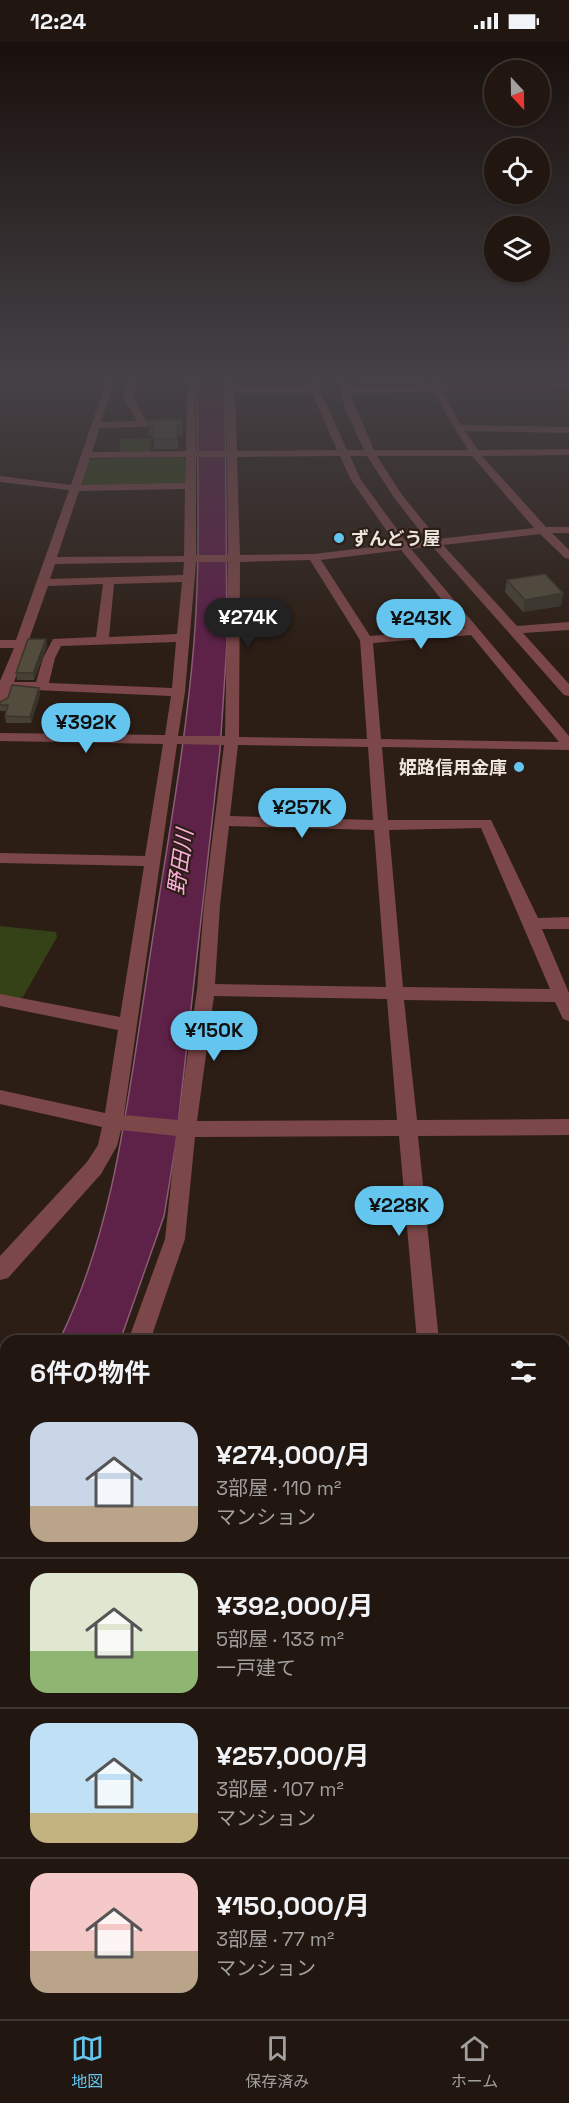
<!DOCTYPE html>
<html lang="ja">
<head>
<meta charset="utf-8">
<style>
  body { margin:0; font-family:"Space Grotesk","Noto Sans JP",sans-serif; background:#2d231e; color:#f1f3f6; height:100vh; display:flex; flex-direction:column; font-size:22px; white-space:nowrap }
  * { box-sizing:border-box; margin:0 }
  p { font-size:20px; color:#a29f9f }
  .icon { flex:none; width:33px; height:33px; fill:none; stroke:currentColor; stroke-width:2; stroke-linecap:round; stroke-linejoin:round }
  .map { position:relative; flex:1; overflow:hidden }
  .details { position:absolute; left:0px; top:1293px; width:570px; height:684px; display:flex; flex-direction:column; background:#211610; border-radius:18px 18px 0 0; box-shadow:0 2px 4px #0004,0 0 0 2px #3e3530 }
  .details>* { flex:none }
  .needle { width:39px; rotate:158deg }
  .buttons { position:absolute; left:484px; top:18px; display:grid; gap:12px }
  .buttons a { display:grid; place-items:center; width:66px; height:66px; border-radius:50%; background:#211610; box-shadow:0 2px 4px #0004,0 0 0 2px #3e3530; font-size:30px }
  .price { position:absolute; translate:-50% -51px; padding:0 14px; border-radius:21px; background:#64c5ee; color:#111; font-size:20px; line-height:39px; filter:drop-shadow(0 2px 3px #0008) }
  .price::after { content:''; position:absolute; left:50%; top:36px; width:18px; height:14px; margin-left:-9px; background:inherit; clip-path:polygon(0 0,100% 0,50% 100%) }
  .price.current { background:#222; color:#fff }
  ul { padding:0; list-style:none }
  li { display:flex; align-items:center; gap:18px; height:150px; padding:0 30px }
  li+li { border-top:2px solid #3e3530 }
  li span { display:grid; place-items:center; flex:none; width:168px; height:120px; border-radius:18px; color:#555 }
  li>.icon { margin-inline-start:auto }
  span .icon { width:72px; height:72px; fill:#fffc; stroke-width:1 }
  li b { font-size:26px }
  h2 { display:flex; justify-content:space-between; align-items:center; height:72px; padding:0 30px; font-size:26px }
  .status { display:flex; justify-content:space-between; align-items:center; height:42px; padding:0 30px; background:#211610; direction:ltr }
  .status svg { height:16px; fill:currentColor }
  .dock { display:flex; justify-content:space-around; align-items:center; height:84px; border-top:2px solid #3e3530; background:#211610; font-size:16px; color:#a29f9f }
  .dock a { display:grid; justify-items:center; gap:3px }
  .dock .current { color:#64c5ee }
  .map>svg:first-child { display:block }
  .green { fill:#354217 }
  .water { fill:#5e2148; stroke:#8a5c75; stroke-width:1.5 }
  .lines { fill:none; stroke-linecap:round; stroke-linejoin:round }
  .minor { fill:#7c4748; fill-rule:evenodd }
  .wall { fill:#474134 }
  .shaded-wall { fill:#3a352a }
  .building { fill:#534c3c; stroke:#3a352a; stroke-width:1.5 }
  .poi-dot { fill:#64c5ee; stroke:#2c1e15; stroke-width:2 }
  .labels { text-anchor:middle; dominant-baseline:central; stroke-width:4.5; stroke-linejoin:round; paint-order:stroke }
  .far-poi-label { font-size:18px; font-weight:bold; fill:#efe5df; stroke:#2c1e15; text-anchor:start }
  .water-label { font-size:22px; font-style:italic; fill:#f9add9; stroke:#2c1e15 }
</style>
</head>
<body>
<div class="status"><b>12:24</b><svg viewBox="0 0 49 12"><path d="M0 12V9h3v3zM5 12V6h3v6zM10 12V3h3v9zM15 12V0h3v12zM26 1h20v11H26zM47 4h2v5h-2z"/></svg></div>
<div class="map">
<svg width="569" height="1977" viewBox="0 0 569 1977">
  <rect width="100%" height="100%" fill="#2c1e15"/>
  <path class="green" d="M152 396 150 412H119L120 397Z
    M180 415 185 417 186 440 182 442 81 443 88 419 93 417Z
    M0 884 56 890 57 895 23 955 16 957 0 953Z"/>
  <path class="water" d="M197 334H225L227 601 220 708 176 1101 164 1174 120 1299H59C114 1187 127 1063 146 941 162 828 185 714 194 600 201 512 197 423 197 334Z
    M6 1399V1511L0 1520V1408Z"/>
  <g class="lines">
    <path class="minor" d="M46 334H116L101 380 137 379 123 355 129 334H195L196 409H227L226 334H234L235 345H310L309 334H317L320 348 347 408H364L345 367 336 334H344L348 345 431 344 427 334H435L440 344 569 342V348L442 349 461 383 569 385V391L465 389 478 408 569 407V413L482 414 546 485H569V491H552L569 508V517L565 516 540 492 443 503 517 584 569 580V588L523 591 569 642V654L564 653 432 504 411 507 569 694V708L382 705 388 778H491L538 876 569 875V887H542L569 951V979L563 977 555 960 404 958 417 1078 569 1077V1093L418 1094 439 1299H417L399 1094 195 1095 185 1197 150 1299H128L165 1197 176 1094 121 1088 117 1104 101 1132 8 1236 0 1238V1214L87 1120 98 1103 102 1085 0 1062V1048L105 1071 118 988 0 964V952L120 975 144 824 0 821V811L145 814 163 702 0 699V691L165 693 171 654 12 647 7 661 0 665V639L14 606H0V598H16L69 448 0 440V434L71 443 107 337 49 339 45 336ZM137 336 187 338 186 409 92 410 100 386 173 384 178 381 173 378 146 379 133 355ZM433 350 468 408H374L350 351ZM235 351H312L337 408 237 409ZM340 414 351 438 396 502 314 512 240 513 237 415ZM350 414H367L395 457 427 498 407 501 361 438ZM377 414H472L534 486 438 497 402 453ZM186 415 185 441 81 443 90 416ZM196 415H227L228 513H196ZM185 447 184 514 57 515 79 449ZM401 508 465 586 370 594 321 518ZM310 518 360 598 367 697 239 695 240 520ZM184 520 183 533 50 537 55 522ZM196 520H228L225 694H178L185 650ZM182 540 177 592 109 595 114 542ZM103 542 96 595 53 597 43 616 36 640H14L48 544ZM471 593 559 700 381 697 373 601ZM176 600 172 646 49 641 55 616 61 604ZM177 702 224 703 204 863 197 948 178 1078 124 1073ZM238 703 368 705 373 778 230 774ZM229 784 374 788 386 945 215 942 220 863ZM481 786 550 947 403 945 389 788ZM214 954 387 957 397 1078 197 1079Z
      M564 1463H569V1487H564Z
      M6 1517V1548L0 1551V1520Z
      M474 1971H506V1977H474Z"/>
  </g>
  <path class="wall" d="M357 334H425L424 341 358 342Z
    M182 377 183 393H178V407H154V393H149L148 378Z
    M507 538 563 551 561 564 523 570 505 550Z
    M46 597 47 604 34 638H17L16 631Z
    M39 646 40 652 31 681H6L5 674 6 669H0V660Z
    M564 1355H569V1443H564Z
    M569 1539V1750H564V1540Z"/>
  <path class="shaded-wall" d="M563 551 561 564 523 570 525 558Z
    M46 597 47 604 34 638 33 631Z
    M39 646 40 652 31 681 30 675Z"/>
  <path class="building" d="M358 334H425L358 336Z
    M182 377V383L178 384 177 397H153L154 384H148V378Z
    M545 532 563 551 525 558 507 538Z
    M28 597H46L33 631H16Z
    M12 643 39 646 30 675 5 674 8 663H0V660L8 656Z
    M564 1355H569V1431H564Z
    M569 1539V1743H564V1540Z"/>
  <linearGradient id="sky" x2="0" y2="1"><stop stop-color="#18100c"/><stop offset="0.55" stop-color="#454146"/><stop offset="1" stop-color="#454146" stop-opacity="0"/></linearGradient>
  <rect width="569" height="611" fill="url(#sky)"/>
  <g class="poi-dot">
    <circle cx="339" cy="496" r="6"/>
    <circle cx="519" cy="725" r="6"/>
  </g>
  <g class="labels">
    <g class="far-poi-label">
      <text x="351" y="496">ずんどう屋</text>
      <text x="507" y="725" text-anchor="end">姫路信用金庫</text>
    </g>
    <g class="water-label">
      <text transform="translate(180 820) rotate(-82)">野田川</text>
    </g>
  </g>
</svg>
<div class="buttons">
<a><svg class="needle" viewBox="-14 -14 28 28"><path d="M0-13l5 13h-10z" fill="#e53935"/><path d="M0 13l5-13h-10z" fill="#a29f9f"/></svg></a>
<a><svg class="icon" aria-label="locate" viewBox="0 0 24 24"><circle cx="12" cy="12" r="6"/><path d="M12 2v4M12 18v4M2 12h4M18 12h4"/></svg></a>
<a><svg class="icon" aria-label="layers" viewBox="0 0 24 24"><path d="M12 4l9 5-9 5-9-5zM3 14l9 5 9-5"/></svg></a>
</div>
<b class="price current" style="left:248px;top:607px">¥274K</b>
<b class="price" style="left:421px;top:608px">¥243K</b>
<b class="price" style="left:86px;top:712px">¥392K</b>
<b class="price" style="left:302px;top:797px">¥257K</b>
<b class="price" style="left:214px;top:1020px">¥150K</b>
<b class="price" style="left:399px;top:1195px">¥228K</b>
<section class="details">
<h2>6件の物件<svg class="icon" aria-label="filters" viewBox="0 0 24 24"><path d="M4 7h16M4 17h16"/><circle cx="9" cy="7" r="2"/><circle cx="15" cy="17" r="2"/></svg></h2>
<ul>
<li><span style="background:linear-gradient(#c9d6e8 70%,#b9a48a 0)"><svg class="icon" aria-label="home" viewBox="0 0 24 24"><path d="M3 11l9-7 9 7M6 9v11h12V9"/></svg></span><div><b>¥274,000/月</b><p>3部屋 · 110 m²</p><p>マンション</p></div></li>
<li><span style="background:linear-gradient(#dfe7d0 65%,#8fb573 0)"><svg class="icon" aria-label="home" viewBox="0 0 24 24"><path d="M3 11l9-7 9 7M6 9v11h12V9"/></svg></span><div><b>¥392,000/月</b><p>5部屋 · 133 m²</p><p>一戸建て</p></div></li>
<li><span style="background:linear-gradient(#bfe0f5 75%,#c2b280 0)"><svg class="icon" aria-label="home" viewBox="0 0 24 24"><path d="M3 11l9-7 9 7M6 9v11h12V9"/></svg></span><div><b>¥257,000/月</b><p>3部屋 · 107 m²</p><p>マンション</p></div></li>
<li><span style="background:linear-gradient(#f6c9c9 65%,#b9a48a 0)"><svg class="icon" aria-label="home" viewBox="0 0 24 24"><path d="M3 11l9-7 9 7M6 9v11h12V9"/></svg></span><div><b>¥150,000/月</b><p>3部屋 · 77 m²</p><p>マンション</p></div></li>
</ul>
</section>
</div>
<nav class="dock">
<a class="current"><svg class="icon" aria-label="map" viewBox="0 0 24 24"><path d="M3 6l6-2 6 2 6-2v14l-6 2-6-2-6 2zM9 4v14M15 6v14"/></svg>地図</a>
<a><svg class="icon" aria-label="saved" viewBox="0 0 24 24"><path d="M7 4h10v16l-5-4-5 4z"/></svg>保存済み</a>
<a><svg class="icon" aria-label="home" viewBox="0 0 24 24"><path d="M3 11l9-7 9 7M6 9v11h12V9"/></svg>ホーム</a>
</nav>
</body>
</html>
